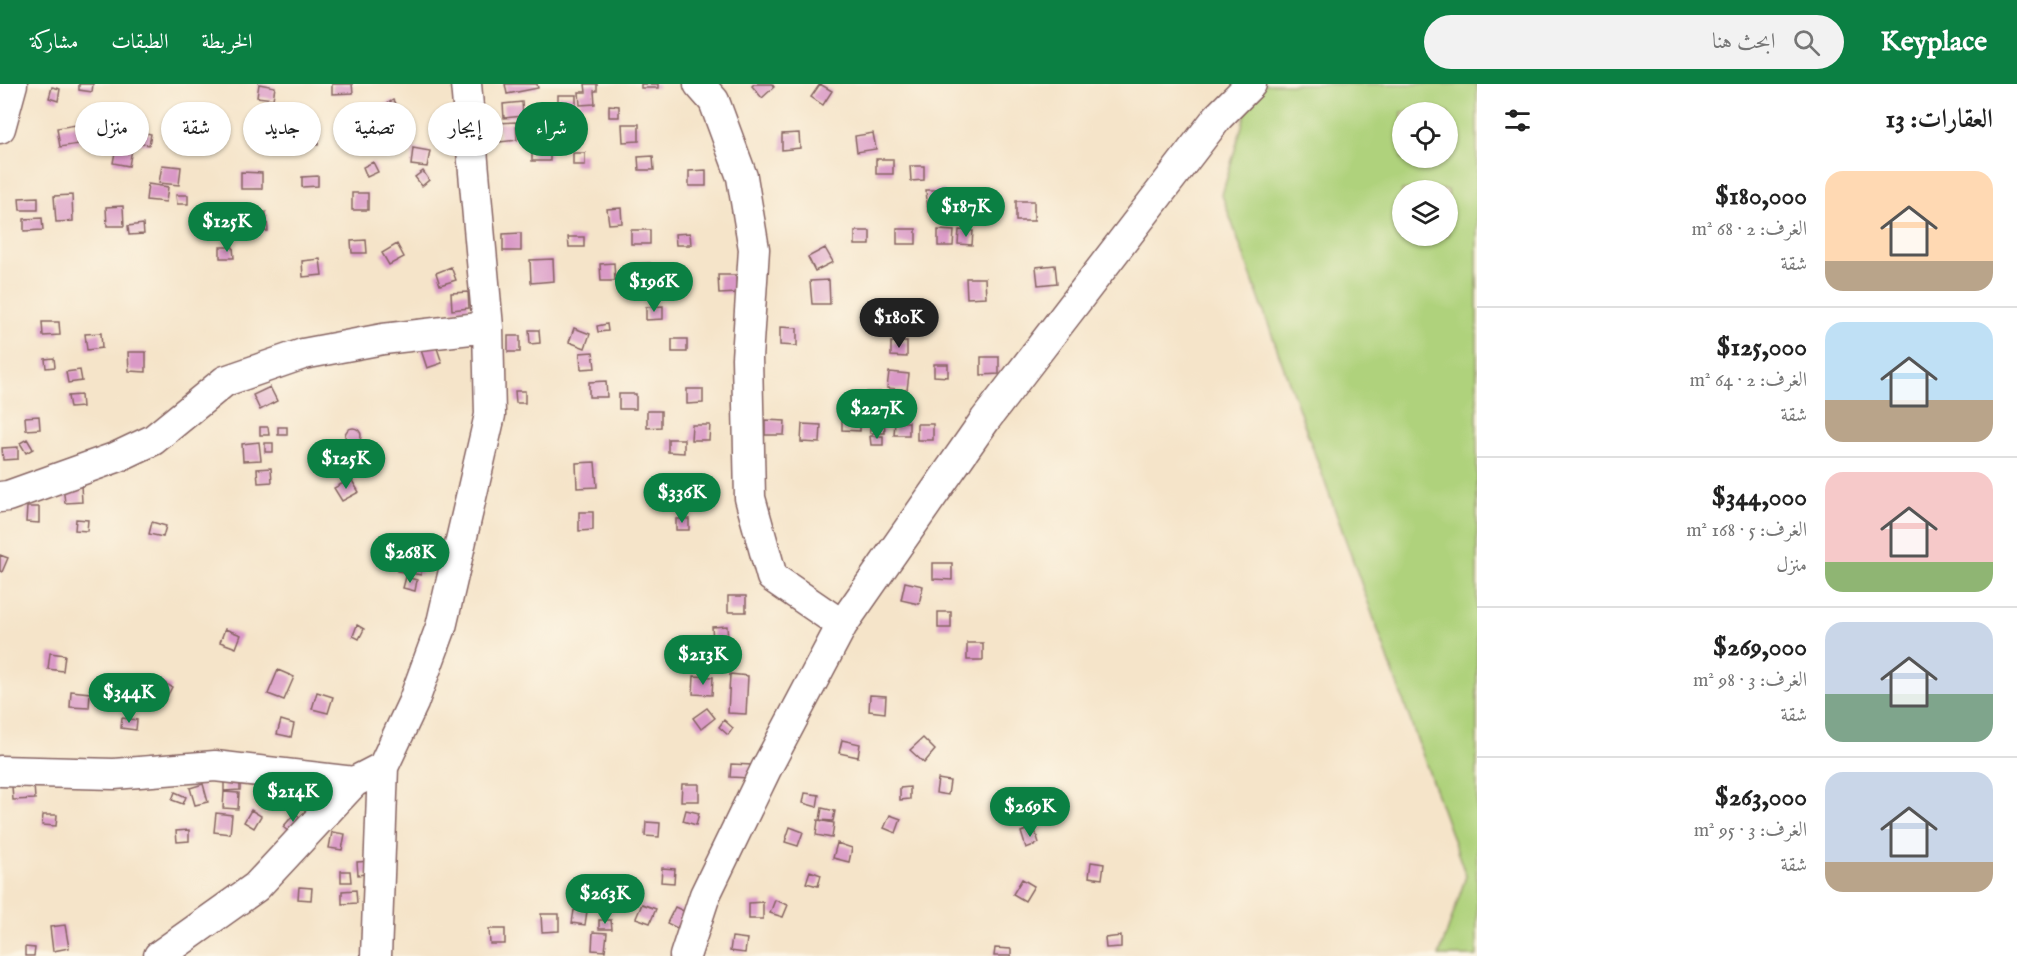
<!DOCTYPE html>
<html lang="ar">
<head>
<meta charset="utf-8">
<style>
  body { margin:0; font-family:"IM FELL English",Amiri,serif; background:#f2f2f2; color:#222; direction:rtl; height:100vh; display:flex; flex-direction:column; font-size:22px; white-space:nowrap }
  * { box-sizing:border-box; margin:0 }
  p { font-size:20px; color:#767676 }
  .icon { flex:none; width:33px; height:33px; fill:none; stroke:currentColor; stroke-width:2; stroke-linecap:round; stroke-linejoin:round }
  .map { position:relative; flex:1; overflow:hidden; direction:ltr }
  .panel { display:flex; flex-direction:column; background:#fff; width:540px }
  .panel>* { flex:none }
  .hud { position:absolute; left:18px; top:18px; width:570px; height:54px; direction:rtl; display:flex; gap:12px }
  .tools { position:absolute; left:1392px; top:18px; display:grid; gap:12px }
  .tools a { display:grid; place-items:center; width:66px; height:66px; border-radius:50%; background:#fff; box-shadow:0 2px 4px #0004; font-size:30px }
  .price { position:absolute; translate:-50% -51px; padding:0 14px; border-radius:21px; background:#0b8043; color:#fff; font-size:20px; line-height:39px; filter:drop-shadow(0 2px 3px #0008) }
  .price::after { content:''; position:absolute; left:50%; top:36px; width:18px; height:14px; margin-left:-9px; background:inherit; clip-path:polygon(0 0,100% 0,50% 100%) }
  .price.current { background:#222; color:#fff }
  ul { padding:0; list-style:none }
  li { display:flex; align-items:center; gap:18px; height:150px; padding:0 24px }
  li+li { border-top:2px solid #e0e0e0 }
  li span { display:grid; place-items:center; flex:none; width:168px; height:120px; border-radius:18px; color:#555 }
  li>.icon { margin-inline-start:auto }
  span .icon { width:72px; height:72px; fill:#fffc; stroke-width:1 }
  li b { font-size:26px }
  h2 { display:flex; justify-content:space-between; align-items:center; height:72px; padding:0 24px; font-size:26px }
  .tag { padding:0 21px; border-radius:27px; background:#fff; box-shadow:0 2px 4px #0004; font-size:21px; line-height:54px }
  .tag.current { background:#0b8043; color:#fff }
  header { display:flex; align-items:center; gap:36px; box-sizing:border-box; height:84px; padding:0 30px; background:#0b8043; color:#fff }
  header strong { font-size:28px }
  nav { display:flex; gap:33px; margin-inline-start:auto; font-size:21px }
  .search { width:420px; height:54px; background:#f2f2f2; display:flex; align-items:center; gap:15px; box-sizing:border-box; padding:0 21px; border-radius:33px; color:#767676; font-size:22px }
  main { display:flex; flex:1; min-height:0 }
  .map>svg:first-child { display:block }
  .green { fill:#afd27b; stroke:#7c7853; stroke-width:1.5; fill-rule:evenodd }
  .building { fill:#da99c7 }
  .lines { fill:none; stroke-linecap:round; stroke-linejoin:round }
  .street-casing { stroke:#866462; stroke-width:33 }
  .street { stroke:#fff; stroke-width:30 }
</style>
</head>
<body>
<header>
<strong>Keyplace</strong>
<div class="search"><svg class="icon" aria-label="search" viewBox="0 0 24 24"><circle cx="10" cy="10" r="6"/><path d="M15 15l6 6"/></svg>ابحث هنا</div>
<nav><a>الخريطة</a><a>الطبقات</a><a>مشاركة</a></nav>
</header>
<main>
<section class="panel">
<h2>العقارات: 13<svg class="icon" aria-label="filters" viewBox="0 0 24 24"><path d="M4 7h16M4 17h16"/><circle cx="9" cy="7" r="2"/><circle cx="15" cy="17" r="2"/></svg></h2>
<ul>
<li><span style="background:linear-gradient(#ffd9b3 75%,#b9a48a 0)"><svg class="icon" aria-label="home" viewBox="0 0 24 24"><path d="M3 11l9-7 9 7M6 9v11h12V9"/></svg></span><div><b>$180,000</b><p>الغرف: 2 · 68 m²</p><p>شقة</p></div></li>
<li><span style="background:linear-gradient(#bfe0f5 65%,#b9a48a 0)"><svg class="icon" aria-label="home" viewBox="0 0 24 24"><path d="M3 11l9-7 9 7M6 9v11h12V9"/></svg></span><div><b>$125,000</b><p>الغرف: 2 · 64 m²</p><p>شقة</p></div></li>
<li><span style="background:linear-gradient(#f6c9c9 75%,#8fb573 0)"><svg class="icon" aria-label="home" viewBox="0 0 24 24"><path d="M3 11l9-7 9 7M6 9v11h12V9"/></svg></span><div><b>$344,000</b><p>الغرف: 5 · 168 m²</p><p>منزل</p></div></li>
<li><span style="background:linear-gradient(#c9d6e8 60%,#7fa58c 0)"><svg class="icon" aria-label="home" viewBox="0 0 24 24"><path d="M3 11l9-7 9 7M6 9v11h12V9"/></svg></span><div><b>$269,000</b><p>الغرف: 3 · 98 m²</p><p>شقة</p></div></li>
<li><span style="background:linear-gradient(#c9d6e8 75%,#b9a48a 0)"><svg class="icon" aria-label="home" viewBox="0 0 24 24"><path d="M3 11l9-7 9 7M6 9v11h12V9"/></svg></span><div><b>$263,000</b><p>الغرف: 3 · 95 m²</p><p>شقة</p></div></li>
</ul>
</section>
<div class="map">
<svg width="1477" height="872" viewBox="0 0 1477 872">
  <rect width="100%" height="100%" fill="#fcf5e5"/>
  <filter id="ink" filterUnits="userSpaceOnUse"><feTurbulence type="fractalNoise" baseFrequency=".0167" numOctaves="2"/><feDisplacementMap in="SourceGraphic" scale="12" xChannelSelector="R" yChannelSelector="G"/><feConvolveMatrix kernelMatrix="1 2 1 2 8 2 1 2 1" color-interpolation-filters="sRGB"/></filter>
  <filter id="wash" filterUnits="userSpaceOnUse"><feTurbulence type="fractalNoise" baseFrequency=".008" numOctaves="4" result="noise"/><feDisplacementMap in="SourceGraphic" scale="24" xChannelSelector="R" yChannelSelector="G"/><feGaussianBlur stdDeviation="1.35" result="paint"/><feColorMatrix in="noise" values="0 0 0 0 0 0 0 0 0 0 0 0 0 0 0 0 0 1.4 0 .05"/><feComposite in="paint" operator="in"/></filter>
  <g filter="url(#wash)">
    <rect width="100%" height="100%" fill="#f5e4c9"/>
    <path class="green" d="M1254 0H1477V872H1439L1466 792 1222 111ZM1402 28H1448V74H1402ZM1402 106H1448V152H1402Z"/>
    <g id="blocks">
      <path class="building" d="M79 0H93L92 8 79 6Z
        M259 0 275 3 273 15 257 13Z
        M332 0H352L353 9 332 10Z
        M505 0H537L538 4 507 10Z
        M585 0H597V7H594L595 20 580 21 579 8H586Z
        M641 0H658V4H641Z
        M754 0H772L774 3 762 14 752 2Z
        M820 0 832 7 823 21 811 13Z
        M52 3 60 5 58 17 49 14Z
        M558 11H576V26H558Z
        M393 16 400 28 390 36 381 23Z
        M522 18 523 32 504 34 503 20Z
        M609 21 619 22V33H609Z
        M303 29 316 30V43L302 41Z
        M393 36 400 43 393 52 386 44Z
        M516 38 517 56 500 58 498 39Z
        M622 40H639V57L623 58Z
        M76 41 79 60 60 63 57 44Z
        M138 47 151 50 149 61 135 59Z
        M301 47 319 49 318 61 300 59Z
        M551 47 552 61 542 62 541 48Z
        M799 49 800 64 782 66V50Z
        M873 49 876 65 857 68 855 52Z
        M383 53V61L372 62 371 54Z
        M116 63 132 65 129 82 113 79Z
        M413 64 430 67 427 83 411 81Z
        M550 65V77H532V66Z
        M573 69H585V81H573Z
        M653 72 654 86H639L638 73Z
        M876 75H893V90H876Z
        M373 78 378 88 367 93 363 83Z
        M162 81 181 83 179 101 159 99Z
        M910 82H924V96L911 97Z
        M706 86V102H689V87Z
        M423 87 429 96 422 102 415 93Z
        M241 88 262 89V105H241Z
        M318 92V102L302 103V93Z
        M148 100 168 103 166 118 146 116Z
        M926 106H944L946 127 928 128Z
        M352 109H368V126H352Z
        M72 111 73 137 56 138 54 112Z
        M176 111H188V120H177Z
        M38 113V126H20L19 114Z
        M1016 117H1034V137H1016Z
        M123 122 124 142H107L106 123Z
        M621 124 622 139 609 140 607 125Z
        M266 128 268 147 250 148 248 130Z
        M42 134 43 146 24 147V135Z
        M143 140 144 150 129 151 128 142Z
        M897 145H916V160H897Z
        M631 146H650V160H631Z
        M938 146 954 147 953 162H938Z
        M959 146 973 147 972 161 958 160Z
        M855 147H870V161H855Z
        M521 149V167H503V150Z
        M690 149 691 161H676L675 150Z
        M568 153H584V163H569Z
        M366 156 367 169H352L351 157Z
        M397 160 404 173 389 181 382 169Z
        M220 163H233L234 174H220Z
        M825 164 833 178 815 187 808 173Z
        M320 175 322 191 303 193 302 177Z
        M553 175 554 197 531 199 530 176Z
        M614 179 615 197H601L600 180Z
        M650 179 651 196 633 197V180Z
        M1055 181 1057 199 1038 201 1036 183Z
        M451 183 456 196 440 201 436 189Z
        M718 191H736L737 209 719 210Z
        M966 194H985L986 213 967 214Z
        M829 196 830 220H812L810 197Z
        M468 208 469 224 452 226 451 209Z
        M663 222V235L646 236V223Z
        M42 238H59L60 251 43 252Z
        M607 240 608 247 598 248 597 242Z
        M780 243 797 244V262L780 261Z
        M574 244 590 250 585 264 569 258Z
        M529 246H539L540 259 530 260Z
        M101 249 102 264 87 266 85 250Z
        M508 252H520V268H508Z
        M672 255H687V268H672Z
        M435 258 442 279 427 284 420 263Z
        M891 258H907V273L891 272Z
        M128 268H146V288L129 287Z
        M593 268 595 284 581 285 580 269Z
        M981 273H999V290L981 291Z
        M54 274 55 283 46 284 45 275Z
        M934 280H948V293L934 292Z
        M80 286 82 297 68 299 66 288Z
        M889 288 909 290 907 306 887 304Z
        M606 297 607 313H589V298Z
        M270 303 277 317 260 326 253 311Z
        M687 305H703V319L687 320Z
        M515 307H525V319H516Z
        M867 308H882V321H867Z
        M619 310H636V325H619Z
        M81 311 82 323 70 324 68 312Z
        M647 327H661V343L647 344Z
        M39 332 40 345 26 346 25 333Z
        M842 332 860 333V347L842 346Z
        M765 336 785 337 784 351H765Z
        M870 336H884L885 349H870Z
        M895 338H909V351H894Z
        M802 340 821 341 820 359 801 358Z
        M917 340H933V356H917Z
        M692 341H710L709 356H691Z
        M260 343H268L269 351H260Z
        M278 343H287V351H278Z
        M345 352a8 8 0 1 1 16 0a8 8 0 1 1-16 0Z
        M870 352H883V361H871Z
        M27 355 33 365 26 369 20 359Z
        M668 355H684V369L668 368Z
        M259 358 261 376 243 377 242 360Z
        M265 359H273V368H265Z
        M18 363V375L3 376 2 364Z
        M352 375 353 390 337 391 336 376Z
        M595 378 597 403 577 404 576 379Z
        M271 384 272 398 258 399 257 385Z
        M351 395 359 408 342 417 334 404Z
        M81 401 82 418 65 419 63 402Z
        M27 423H39V439L26 438Z
        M579 428H593V446L579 447Z
        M76 435 88 436 87 447 75 446Z
        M676 435H689V446H676Z
        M152 438 166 442 163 453 149 450Z
        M0 471 8 474 2 488 0 487Z
        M400 471 423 474 421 491 397 487Z
        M933 479H952V496L933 495Z
        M406 493 417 496 415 507 403 504Z
        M905 498 923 502 919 520 901 516Z
        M728 512H746V528H728Z
        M938 528H951V544H938Z
        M357 541 364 545 359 555 353 552Z
        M727 542 728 556H713L712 543Z
        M225 545 241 551 236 564 220 558Z
        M967 559H983V576H967Z
        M50 569 65 571 63 587 48 585Z
        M278 586 294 593 284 616 268 610Z
        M730 590 748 592 746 630 728 629Z
        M694 592 713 593 712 611 693 610Z
        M157 595 172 603 164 618 149 610Z
        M71 607 90 609 89 624 70 623Z
        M317 608 333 613 328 629 312 625Z
        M870 611 886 612 885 629 869 627Z
        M707 624 715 634 701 645 693 634Z
        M122 634 137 636 136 646 121 644Z
        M281 636 294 640 291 653 277 650Z
        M724 636 733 644 728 651 719 643Z
        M923 654 935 666 924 679 910 666Z
        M842 656 860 660 858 673 839 669Z
        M731 680 752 681 750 694 730 693Z
        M224 693H240V706L224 707Z
        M938 695 950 697 948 711 936 709Z
        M34 700 35 715 13 716 12 702Z
        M203 700 208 718 195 721 190 704Z
        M682 700H699V717H681Z
        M910 703V715L900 716V704Z
        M175 708 186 713 183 720 172 716Z
        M224 708 239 709 238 725 223 724Z
        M805 709 819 711 817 723 803 719Z
        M822 724 835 727 833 737 820 736Z
        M251 726 261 732 254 744 244 738Z
        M686 726 699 729 696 741 683 737Z
        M216 729 232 731 230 750 214 748Z
        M295 729 303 736 291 750 283 743Z
        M43 731H57L56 742 42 741Z
        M890 731 901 735 896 749 884 744Z
        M818 736 834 739 832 754 816 751Z
        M646 738 660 739 659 753 645 752Z
        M790 743 803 748 798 762 785 758Z
        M1034 743 1039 759 1026 764 1021 748Z
        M189 746V757L177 758 176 747Z
        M332 748 345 750 342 766 329 764Z
        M837 759 852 764 849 778 833 774Z
        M371 777 372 789 358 791 357 778Z
        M1091 778 1104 780 1102 795 1089 793Z
        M662 784 675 785 674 799 661 798Z
        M341 787H350L351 798H341Z
        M810 787 821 791 818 802 806 799Z
        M1022 795 1034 802 1025 817 1013 810Z
        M299 803 312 804 311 816 298 815Z
        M356 806 357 819 342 820V807Z
        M775 816 788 821 783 833 770 829Z
        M763 818V835H749V819Z
        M642 820 656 825 650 839 636 834Z
        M675 823 686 828 677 844 667 839Z
        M574 826 587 827 585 841 572 839Z
        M541 830H559V847L542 848Z
        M599 836H611L612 845H599Z
        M65 841 69 864 53 867 50 843Z
        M489 845H505V860H490Z
        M593 848 607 849 605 867 592 866Z
        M1121 852V863L1106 864 1105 854Z
        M732 853 747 855 745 869 730 867Z
        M25 863 35 864 34 872H25Z
        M995 864 1011 865V872H994Z"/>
    </g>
  </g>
  <g filter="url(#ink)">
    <use href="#blocks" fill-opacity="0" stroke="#866462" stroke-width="1.5"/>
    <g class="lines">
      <g class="street-casing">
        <path id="street" d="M699 0 714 17 742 93 754 165 747 274 750 414 772 493 842 541
          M0 44 12 0
          M0 413 8 412 117 373 153 356 225 297 303 270 383 255 488 243
          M0 687 114 690 215 682 354 698
          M159 872 256 803 354 698 383 683 413 619 441 543 490 331 488 243 466 0
          M376 872 383 683
          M685 872 705 811 766 685 842 541 985 336 1218 33 1251 0"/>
      </g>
      <use href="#street" class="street"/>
    </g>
  </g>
</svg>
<div class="tools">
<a><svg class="icon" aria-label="locate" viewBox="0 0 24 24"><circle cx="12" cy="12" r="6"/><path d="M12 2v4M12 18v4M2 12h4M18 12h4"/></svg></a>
<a><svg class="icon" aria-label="layers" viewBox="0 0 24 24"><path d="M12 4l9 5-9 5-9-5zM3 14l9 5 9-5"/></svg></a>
</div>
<b class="price" style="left:966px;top:154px">$187K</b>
<b class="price" style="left:227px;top:169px">$125K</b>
<b class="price" style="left:654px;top:229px">$196K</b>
<b class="price current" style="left:899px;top:265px">$180K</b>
<b class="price" style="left:877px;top:356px">$227K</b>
<b class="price" style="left:346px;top:406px">$125K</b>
<b class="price" style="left:682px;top:440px">$336K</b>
<b class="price" style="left:410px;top:500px">$268K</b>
<b class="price" style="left:703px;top:602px">$213K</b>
<b class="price" style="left:129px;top:640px">$344K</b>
<b class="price" style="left:293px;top:739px">$214K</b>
<b class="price" style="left:1030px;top:754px">$269K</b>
<b class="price" style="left:605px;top:841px">$263K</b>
<div class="hud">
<a class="tag current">شراء</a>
<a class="tag">إيجار</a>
<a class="tag">تصفية</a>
<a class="tag">جديد</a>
<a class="tag">شقة</a>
<a class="tag">منزل</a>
</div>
</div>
</main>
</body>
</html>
